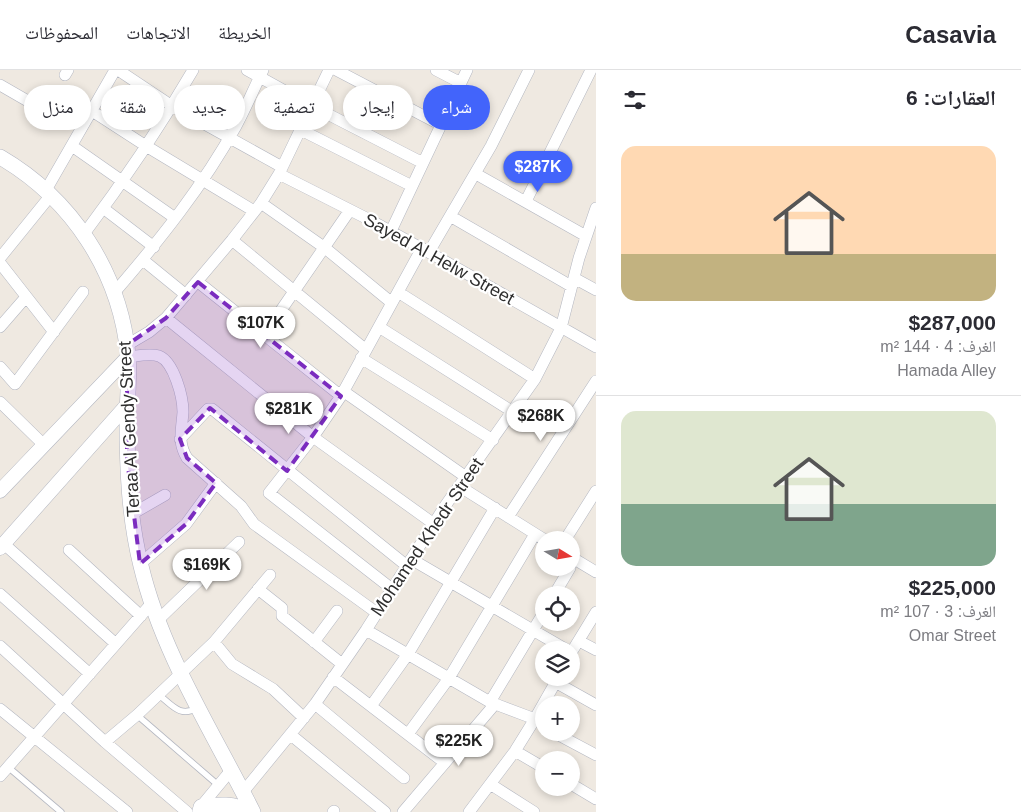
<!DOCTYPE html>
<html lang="ar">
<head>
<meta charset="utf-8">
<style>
  body { margin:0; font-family:Arial,"Noto Naskh Arabic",sans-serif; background:#f2f2f3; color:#2b2b33; direction:rtl; height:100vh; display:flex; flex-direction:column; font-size:19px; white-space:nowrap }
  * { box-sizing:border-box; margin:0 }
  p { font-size:16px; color:#7c7c81 }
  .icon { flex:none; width:28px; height:28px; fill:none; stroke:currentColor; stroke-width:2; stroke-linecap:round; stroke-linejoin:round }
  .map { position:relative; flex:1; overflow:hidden; direction:ltr }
  .drawer { display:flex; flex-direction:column; background:#fff; width:425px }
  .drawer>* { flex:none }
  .guide { position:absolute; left:15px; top:15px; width:475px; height:45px; direction:rtl; display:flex; gap:10px }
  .needle { width:32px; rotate:101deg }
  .fabs { position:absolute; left:535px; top:461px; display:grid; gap:10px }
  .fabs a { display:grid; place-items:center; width:45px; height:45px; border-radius:50%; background:#fff; box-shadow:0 2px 8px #0003; font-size:25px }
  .price { position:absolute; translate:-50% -42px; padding:0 11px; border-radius:18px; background:#fff; color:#222; font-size:16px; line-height:32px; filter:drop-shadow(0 1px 2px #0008) }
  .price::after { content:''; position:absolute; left:50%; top:30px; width:15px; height:11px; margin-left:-8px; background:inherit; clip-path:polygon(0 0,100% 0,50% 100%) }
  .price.active { background:#4264fb; color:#fff }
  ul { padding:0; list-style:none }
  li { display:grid; align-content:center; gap:10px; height:265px; padding:0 25px }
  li+li { border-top:1px solid #e1e1e2 }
  li span { display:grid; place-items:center; height:155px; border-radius:15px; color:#555 }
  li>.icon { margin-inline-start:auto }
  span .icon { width:90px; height:90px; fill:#fffc; stroke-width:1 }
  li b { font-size:21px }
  h2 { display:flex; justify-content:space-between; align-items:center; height:60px; padding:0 25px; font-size:21px }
  .tag { padding:0 18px; border-radius:22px; background:#fff; box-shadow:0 2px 8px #0003; font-size:18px; line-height:45px }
  .tag.active { background:#4264fb; color:#fff }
  header { display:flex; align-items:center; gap:30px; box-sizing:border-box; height:70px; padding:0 25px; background:#fff; border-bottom:1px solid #e1e1e2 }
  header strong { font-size:24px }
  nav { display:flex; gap:28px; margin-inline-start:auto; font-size:18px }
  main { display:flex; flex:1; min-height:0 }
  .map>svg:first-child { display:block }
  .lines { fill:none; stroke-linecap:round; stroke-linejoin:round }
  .service-casing { stroke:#b4b7c1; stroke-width:7 }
  .minor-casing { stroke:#b4b7c1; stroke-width:12 }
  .tertiary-casing { stroke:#b4b7c1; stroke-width:15 }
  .secondary-casing { stroke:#b4b7c1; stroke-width:16 }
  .service { stroke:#fff; stroke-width:5.5 }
  .minor { stroke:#fff; stroke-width:11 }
  .tertiary { stroke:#fff; stroke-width:14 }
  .secondary { stroke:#fff; stroke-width:15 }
  .marked { fill:#7b2cbf; fill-opacity:0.2; stroke:#7b2cbf; stroke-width:4; stroke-dasharray:10 6; stroke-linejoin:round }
  .labels { text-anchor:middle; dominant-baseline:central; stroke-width:4.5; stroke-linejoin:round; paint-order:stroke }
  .street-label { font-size:18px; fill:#2e2e2e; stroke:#fff }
</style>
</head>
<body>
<header>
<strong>Casavia</strong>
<nav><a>الخريطة</a><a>الاتجاهات</a><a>المحفوظات</a></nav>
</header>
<main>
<section class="drawer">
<h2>العقارات: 6<svg class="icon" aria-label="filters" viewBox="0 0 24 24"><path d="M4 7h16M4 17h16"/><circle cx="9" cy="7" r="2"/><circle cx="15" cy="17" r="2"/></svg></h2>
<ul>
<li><span style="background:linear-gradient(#ffd9b3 70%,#c2b280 0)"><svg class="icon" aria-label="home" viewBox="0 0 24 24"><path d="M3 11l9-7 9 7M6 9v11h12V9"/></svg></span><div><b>$287,000</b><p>الغرف: 4 · 144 m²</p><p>Hamada Alley</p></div></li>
<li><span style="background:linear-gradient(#dfe7d0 60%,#7fa58c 0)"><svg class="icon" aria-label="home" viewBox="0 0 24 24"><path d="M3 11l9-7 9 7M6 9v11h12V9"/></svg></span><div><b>$225,000</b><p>الغرف: 3 · 107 m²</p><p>Omar Street</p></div></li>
</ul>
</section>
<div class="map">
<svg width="596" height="742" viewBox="0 0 596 742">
  <rect width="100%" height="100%" fill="#efe9e1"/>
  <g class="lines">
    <g class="service-casing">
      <path id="service" d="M159 625C172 635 180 648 197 638
        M137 645 218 715
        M8 697 61 742"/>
    </g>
    <g class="minor-casing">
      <path id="minor" d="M118 0 172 36 282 97
        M247 0 312 36 423 93
        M336 0 441 55
        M436 0 461 13
        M65 5 68 0
        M0 15 59 49
        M92 41 146 76 254 141
        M301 60 412 116
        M72 76 175 148
        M279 104 370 150 439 188 596 277
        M476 104 586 166
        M46 120 115 0
        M526 131 591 0
        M261 133 325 178 392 233
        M103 138 154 177
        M450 146 571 216
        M391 161 467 0
        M84 164C124 111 160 57 193 0
        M232 170 366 280
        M429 182 491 76 529 0
        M0 188 51 125
        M143 190 186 225
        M0 193 54 262
        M574 208 596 220
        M198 212 341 326
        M398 222 535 309
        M114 223C159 171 203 116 236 56 246 38 254 18 263 0
        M166 248 313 367 434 454
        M0 257 26 227
        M379 257 513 342
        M264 265 350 140
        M127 275 149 262 166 248 232 170 261 133 279 104 329 0
        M128 287C137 286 150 283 159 286 174 292 183 327 183 342 182 359 177 372 187 388L241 436 254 454 377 543
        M361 288 493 370
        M0 297 15 314 83 222
        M343 321 466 407
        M0 332 44 375
        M180 369 208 339H212L407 496
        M459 416 545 470
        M132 444 165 425
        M508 447 596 311
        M565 470 596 421
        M4 474 116 574
        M69 480 141 546
        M571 487 596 502
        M411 489 567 580
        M140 494 186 454 216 413
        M258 519 282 538V546L342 594
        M392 519 269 423 313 367 341 326 422 178
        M0 524 90 604
        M554 525 570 498
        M157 551 239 472
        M366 560 490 632 535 649
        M579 571 596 580
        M214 572 232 594 273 619 304 648
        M314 572 337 541
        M0 576 105 672 187 742
        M571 583 596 542
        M333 607 445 693
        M555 612 596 635
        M490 632 544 542
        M315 634 404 708
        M371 636 408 584 495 438
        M0 639 127 742
        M553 662 596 685
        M408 664 449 608 535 464
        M291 665 385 742
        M105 672 137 645 214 572 270 505
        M515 681 544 698
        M0 706 151 534
        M490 714 534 742
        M571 714 596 729
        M243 722 315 634 366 560 445 436 535 309 561 258 579 188 596 138
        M198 740 232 699
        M333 742 334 741
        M403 742 495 634
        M469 742 515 681 533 652 558 608"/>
    </g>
    <g class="tertiary-casing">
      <path id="tertiary" d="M0 421 128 287
        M0 478 127 335"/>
    </g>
    <g class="secondary-casing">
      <path id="secondary" d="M0 87C72 129 120 202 128 285 130 307 127 328 127 349 127 398 129 448 141 496 162 584 213 662 253 742
        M201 737C218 734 234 733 250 742"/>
    </g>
    <use href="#service" class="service"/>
    <use href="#minor" class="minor"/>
    <use href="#tertiary" class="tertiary"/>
    <use href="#secondary" class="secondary"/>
  </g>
  <path class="marked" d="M198 212 341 326 287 401 210 338 180 369 187 388 216 413 186 454 140 494 127 388V275L166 248Z"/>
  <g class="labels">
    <g class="street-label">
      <text transform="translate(439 189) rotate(29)">Sayed Al Helw Street</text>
      <text transform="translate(129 359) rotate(-93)">Teraa Al Gendy Street</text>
      <text transform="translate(427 467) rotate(-56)">Mohamed Khedr Street</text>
    </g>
  </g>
</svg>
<div class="fabs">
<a><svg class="needle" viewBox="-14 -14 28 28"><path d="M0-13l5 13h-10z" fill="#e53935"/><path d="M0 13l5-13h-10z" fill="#7c7c81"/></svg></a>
<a><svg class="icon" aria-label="locate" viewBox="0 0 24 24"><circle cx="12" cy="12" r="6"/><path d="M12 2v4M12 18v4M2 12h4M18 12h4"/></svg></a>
<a><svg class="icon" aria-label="layers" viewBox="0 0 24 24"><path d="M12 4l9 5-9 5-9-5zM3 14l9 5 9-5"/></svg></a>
<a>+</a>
<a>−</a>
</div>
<b class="price active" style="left:538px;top:123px">$287K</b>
<b class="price" style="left:261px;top:279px">$107K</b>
<b class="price" style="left:289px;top:365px">$281K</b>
<b class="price" style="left:541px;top:372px">$268K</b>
<b class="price" style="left:207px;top:521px">$169K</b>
<b class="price" style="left:459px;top:697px">$225K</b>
<div class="guide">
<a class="tag active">شراء</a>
<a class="tag">إيجار</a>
<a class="tag">تصفية</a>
<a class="tag">جديد</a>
<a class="tag">شقة</a>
<a class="tag">منزل</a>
</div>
</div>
</main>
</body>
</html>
